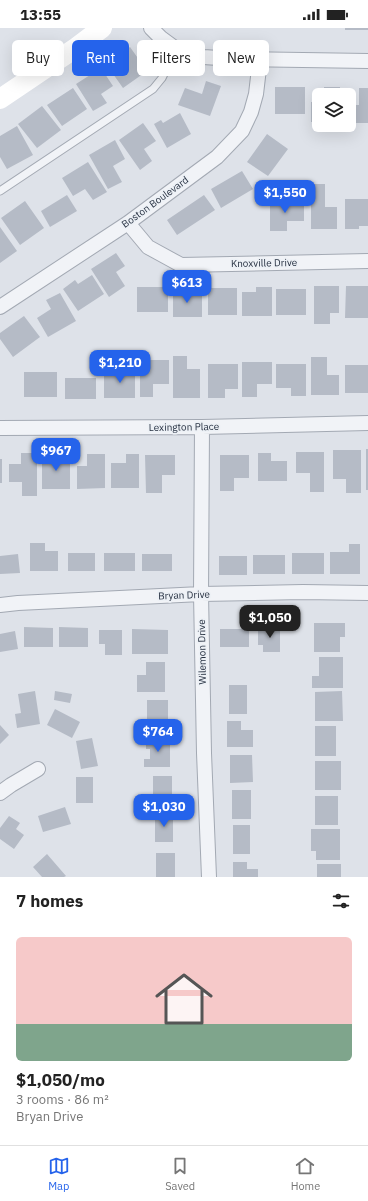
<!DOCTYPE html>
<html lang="en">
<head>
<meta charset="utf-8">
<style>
  body { margin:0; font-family:"IBM Plex Sans",sans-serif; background:#f2f2f2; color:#222; height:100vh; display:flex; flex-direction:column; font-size:15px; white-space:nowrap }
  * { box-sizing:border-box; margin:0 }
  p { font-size:13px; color:#767676 }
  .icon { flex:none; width:22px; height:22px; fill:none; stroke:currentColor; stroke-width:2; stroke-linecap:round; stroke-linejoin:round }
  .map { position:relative; height:849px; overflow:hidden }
  .drawer { display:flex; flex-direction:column; background:#fff; flex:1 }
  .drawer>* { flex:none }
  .hud { position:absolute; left:12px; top:12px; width:344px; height:36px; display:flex; gap:8px }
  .buttons { position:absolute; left:312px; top:60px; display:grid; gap:8px }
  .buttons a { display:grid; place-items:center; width:44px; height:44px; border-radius:6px; background:#fff; box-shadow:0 4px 16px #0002; font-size:20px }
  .price { position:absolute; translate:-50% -34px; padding:0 9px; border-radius:8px; background:#2563eb; color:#fff; font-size:13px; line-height:26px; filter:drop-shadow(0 1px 2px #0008) }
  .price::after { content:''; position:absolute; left:50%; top:24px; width:12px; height:9px; margin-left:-6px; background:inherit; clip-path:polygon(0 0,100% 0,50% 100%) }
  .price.on { background:#222; color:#fff }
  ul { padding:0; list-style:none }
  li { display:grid; align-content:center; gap:8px; height:212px; padding:0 16px }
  li span { display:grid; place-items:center; height:124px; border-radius:6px; color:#555 }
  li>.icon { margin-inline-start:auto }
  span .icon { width:72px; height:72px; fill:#fffc; stroke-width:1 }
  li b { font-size:17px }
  h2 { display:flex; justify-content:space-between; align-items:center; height:48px; padding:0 16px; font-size:17px }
  .pill { padding:0 14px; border-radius:6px; background:#fff; box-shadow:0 4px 16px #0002; font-size:14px; line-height:36px }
  .pill.on { background:#2563eb; color:#fff }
  .status { display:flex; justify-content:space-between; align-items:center; height:28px; padding:0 20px; background:#fff; direction:ltr }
  .status svg { height:11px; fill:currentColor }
  .menu { display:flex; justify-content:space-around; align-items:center; height:56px; border-top:1px solid #e0e0e0; background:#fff; font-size:11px; color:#767676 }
  .menu a { display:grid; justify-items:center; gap:2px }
  .menu .on { color:#2563eb }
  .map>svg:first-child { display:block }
  .building { fill:#b5bbc6 }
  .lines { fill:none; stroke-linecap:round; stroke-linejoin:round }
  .lane-casing { stroke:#a3a9b3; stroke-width:9 }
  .street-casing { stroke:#a3a9b3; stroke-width:16 }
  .lane { stroke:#f1f3f7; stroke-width:7 }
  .street { stroke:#f1f3f7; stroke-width:14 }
  .secondary { stroke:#fff; stroke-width:20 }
  .labels { text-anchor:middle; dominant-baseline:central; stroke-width:3.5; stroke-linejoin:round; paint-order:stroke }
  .street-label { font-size:10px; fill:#263041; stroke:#edf1f6 }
</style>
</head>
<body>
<div class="status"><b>13:55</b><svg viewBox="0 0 49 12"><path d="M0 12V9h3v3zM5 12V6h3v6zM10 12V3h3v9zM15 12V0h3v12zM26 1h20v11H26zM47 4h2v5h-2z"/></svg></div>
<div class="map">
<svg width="368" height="849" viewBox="0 0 368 849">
  <rect width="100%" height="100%" fill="#dee2e9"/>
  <path class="building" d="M345 0H368V2H345Z
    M130 19 147 43 123 60 106 36Z
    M101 40 113 58 101 66 107 75 93 83 76 56Z
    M206 53 221 58 210 88 178 77 185 60 202 66Z
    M275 59H305V86H275Z
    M324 59H340V67H324Z
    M73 60 87 81 62 98 47 77Z
    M359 60H368V95H349V77H359Z
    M311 74H319V94H311Z
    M42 78 61 102 37 120 18 96Z
    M180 85 191 106 167 120 154 96 161 92 163 95Z
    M143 95 156 113 144 121 152 133 140 142 119 112Z
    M17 98 33 127 7 141 0 129V108Z
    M267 106 288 121 268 148 247 134Z
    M115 112 125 131 113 138 122 154 108 161 89 127Z
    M88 134 107 164 93 172 85 161 73 168 62 150Z
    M242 143 253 161 221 180 211 161Z
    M311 156H325V179H337V201H311Z
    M67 167 77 183 50 199 41 183Z
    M204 167 215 182 177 207 167 192Z
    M345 171H368V198H359V201H345Z
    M25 173 44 200 20 217 1 190Z
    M270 173H304V193H287V203H270Z
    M0 199 17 223 0 235Z
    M116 225 125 238 116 244 125 258 109 269 91 241Z
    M92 247 104 266 78 283 63 261 75 252 78 256Z
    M314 258H339V285H330V296H314Z
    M346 258H368V290H345Z
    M137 259H168V284H137Z
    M256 259H272V288H242V264H256Z
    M173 260H187V267H202V289H173Z
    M208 260H237V287H208Z
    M276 261H306V287H276Z
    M60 265 76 293 48 309 37 290 51 281 46 272Z
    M24 288 40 309 13 329 0 311V305Z
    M173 328H187V341H200V370H173Z
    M311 329H327V347H339V367H311Z
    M140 332H169V356H153V369H140Z
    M242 334H272V356H257V369H242Z
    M208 336H238V361H225V370H208Z
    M276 336H306V368H291V360H276Z
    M345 337H368V365H345Z
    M104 343H135V370H104Z
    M24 344H57V369H24Z
    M65 350H96V371H65Z
    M366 421H368V462H366Z
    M333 422H361V465H346V451H333Z
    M296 424H324V464H310V445H296Z
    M21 425H37V468H22V454H9V436H21Z
    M258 425H271V433H287V453H258Z
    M87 426H105V460L77 461V438H87Z
    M126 426H139V460H111V435H126Z
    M42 427H70V461H42Z
    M145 427H175V447H162V465H146Z
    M220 427H249V450H234V463H220Z
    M0 431H2V455H0Z
    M30 515H45V523H58V543H30Z
    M349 516H360V546H330V524H349Z
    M68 525H95V543H68Z
    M104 525H135V543H104Z
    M292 525H324V546H292Z
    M18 526 20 545 0 546V528Z
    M142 526H172V543H142Z
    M253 527H285V546H253Z
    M219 528H247V547H219Z
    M314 595H345V609H340V624H314Z
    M24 599 53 600V619H24Z
    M59 599 88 600V619H59Z
    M258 600H280V624H263V617H258Z
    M132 601 168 602V626H132Z
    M220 601H249V619H220Z
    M99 602H122V627H105V616H99Z
    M15 603 18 621 0 624V606Z
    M319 629H343V660H312V648H319Z
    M146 634H165V664H137V647H146Z
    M229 657H247V686H229Z
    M35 663 40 696 17 700 15 686 21 685 18 666Z
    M55 663 72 666 70 675 54 672Z
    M342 663 343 693H315V664Z
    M147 672H168V701H147Z
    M55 681 80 694 72 710 47 697Z
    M227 693H241V702H253V719H227Z
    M0 697 9 707 0 716Z
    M315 698H336V728H315Z
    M92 710 98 738 81 741 76 713Z
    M146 710H170V739H144V731H150V721H146Z
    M230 727H252L253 754 230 755Z
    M315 733H341V762H315Z
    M153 748H172V777H153Z
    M76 749H93V775H76Z
    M232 762H251V791H232Z
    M315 768H338V797H315Z
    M65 779 71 796 43 804 38 788Z
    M155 786H173V814H155Z
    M9 788 20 795 16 801 24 807 14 821 0 811V800Z
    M233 797H250V826H233Z
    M311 801H340V832H316V823H311Z
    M156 825H175V849H156Z
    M47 826 66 848 64 849H42L33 839Z
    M233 834H247V841H258V849H233Z
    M317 836H341V849H317Z"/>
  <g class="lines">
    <g class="lane-casing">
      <path id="lane" d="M0 163 153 61 162 50 176 21"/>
    </g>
    <g class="street-casing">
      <path id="street" d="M151 0 161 10 176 21 203 29 235 31 368 33
        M128 195 148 219 181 237 368 233
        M0 279 128 195 217 129 242 103 251 84 256 66 260 32
        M202 399 201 566 204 725 209 849
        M0 400 202 399 368 395
        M0 577 18 575 201 566 303 564 368 565
        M0 765 11 757 38 741"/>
    </g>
    <use href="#lane" class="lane"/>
    <use href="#street" class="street"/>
    <path class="secondary" d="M0 71 77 19 102 0"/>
  </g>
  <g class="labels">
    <g class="street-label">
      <text transform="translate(155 174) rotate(-36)">Boston Boulevard</text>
      <text transform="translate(264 235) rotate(-1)">Knoxville Drive</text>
      <text transform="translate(184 399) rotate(-1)">Lexington Place</text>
      <text transform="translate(184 567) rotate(-2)">Bryan Drive</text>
      <text transform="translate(202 624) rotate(-91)">Wilemon Drive</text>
    </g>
  </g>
</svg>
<div class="buttons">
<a><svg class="icon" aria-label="layers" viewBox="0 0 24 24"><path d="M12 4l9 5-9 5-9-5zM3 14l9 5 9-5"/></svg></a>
</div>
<b class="price" style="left:285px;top:186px">$1,550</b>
<b class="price" style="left:187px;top:276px">$613</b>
<b class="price" style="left:120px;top:356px">$1,210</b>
<b class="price" style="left:56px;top:444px">$967</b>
<b class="price on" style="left:270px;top:611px">$1,050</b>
<b class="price" style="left:158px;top:725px">$764</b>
<b class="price" style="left:164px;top:800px">$1,030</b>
<div class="hud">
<a class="pill">Buy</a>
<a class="pill on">Rent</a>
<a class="pill">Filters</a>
<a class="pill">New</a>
</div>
</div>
<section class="drawer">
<h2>7 homes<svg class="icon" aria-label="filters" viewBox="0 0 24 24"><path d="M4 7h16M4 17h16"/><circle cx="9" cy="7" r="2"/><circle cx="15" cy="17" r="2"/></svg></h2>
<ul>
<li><span style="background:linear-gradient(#f6c9c9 70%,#7fa58c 0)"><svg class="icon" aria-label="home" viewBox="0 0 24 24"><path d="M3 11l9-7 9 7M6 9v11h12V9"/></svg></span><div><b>$1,050/mo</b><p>3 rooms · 86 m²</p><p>Bryan Drive</p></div></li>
</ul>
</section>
<nav class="menu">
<a class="on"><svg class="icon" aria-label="map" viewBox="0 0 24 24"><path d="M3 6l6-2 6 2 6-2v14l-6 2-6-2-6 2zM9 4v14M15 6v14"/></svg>Map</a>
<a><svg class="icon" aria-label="saved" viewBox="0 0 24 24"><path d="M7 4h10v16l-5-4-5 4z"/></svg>Saved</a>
<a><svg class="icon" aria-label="home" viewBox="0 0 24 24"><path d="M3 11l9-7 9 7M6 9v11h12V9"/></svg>Home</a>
</nav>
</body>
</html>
